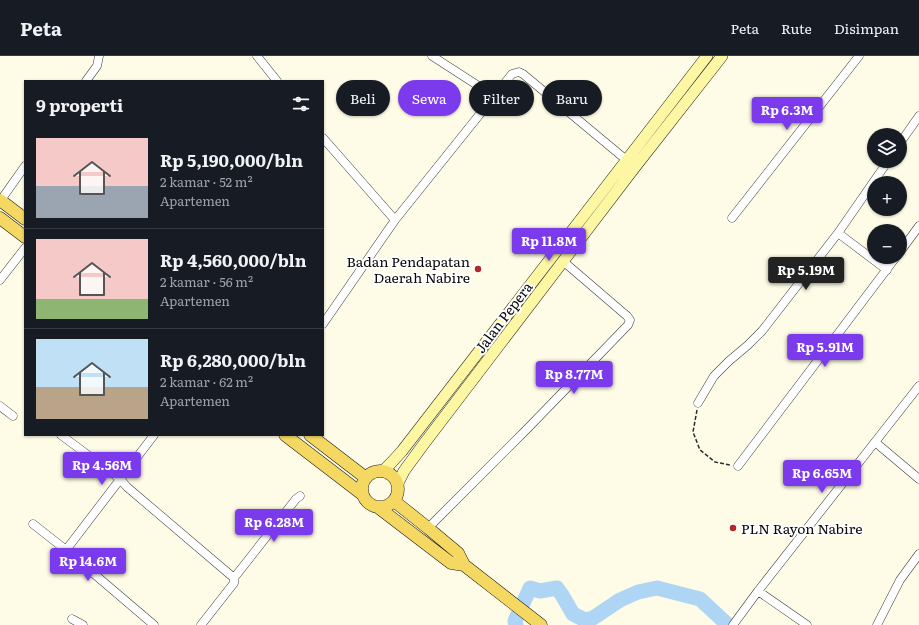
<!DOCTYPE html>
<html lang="id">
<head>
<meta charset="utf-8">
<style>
  body { margin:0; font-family:Literata,serif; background:#242831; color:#f1f3f6; height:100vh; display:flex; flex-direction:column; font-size:15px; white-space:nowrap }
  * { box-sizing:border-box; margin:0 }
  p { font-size:13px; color:#9ea1a6 }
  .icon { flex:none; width:22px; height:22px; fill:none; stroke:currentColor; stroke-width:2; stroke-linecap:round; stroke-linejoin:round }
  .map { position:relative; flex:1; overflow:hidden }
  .drawer { position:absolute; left:24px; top:24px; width:300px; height:356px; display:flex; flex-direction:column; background:#171b24; border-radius:0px; box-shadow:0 1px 3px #0004 }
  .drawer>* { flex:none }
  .top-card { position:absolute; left:336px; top:24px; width:380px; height:36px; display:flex; gap:8px }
  .tools { position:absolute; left:867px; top:72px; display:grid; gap:8px }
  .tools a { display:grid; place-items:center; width:40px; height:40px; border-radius:50%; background:#171b24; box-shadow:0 1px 3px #0004; font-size:20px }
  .price { position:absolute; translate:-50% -34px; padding:0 9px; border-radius:4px; background:#7c3aed; color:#fff; font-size:13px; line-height:26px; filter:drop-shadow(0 1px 2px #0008) }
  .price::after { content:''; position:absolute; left:50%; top:24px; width:12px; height:9px; margin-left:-6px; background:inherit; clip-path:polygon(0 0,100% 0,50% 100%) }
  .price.current { background:#222; color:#fff }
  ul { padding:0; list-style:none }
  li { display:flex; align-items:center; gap:12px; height:100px; padding:0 12px }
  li+li { border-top:1px solid #363941 }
  li span { display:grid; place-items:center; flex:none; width:112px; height:80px; border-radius:0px; color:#555 }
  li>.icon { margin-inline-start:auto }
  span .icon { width:48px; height:48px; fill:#fffc; stroke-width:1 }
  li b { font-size:17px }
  h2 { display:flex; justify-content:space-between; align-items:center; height:48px; padding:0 12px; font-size:17px }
  .chip { padding:0 14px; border-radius:18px; background:#171b24; box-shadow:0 1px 3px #0004; font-size:14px; line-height:36px }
  .chip.current { background:#7c3aed; color:#fff }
  header { display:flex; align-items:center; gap:24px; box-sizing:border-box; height:56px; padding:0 20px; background:#171b24; border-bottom:1px solid #363941 }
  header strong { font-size:19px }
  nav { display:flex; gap:22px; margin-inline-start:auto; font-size:14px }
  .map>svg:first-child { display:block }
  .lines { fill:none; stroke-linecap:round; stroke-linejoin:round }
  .river { stroke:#aed6f4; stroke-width:15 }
  .minor-casing { stroke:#3d3d3d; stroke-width:9 }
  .secondary-casing { stroke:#2c2c2c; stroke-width:12 }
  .primary-casing { stroke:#1b1b1b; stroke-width:13 }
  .path { stroke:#2c2c2c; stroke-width:1.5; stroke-dasharray:4 2; stroke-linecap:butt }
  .minor { stroke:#fff; stroke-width:8 }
  .secondary { stroke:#fdf7a4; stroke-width:11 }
  .primary { stroke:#f4d861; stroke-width:12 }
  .poi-dot { fill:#b42828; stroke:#fff; stroke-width:1.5 }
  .labels { text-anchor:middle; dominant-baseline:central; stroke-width:4; stroke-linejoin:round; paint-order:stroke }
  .poi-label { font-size:14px; fill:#0a0a0a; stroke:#fff; text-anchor:end }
  .street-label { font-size:14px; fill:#0a0a0a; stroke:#fff }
</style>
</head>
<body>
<header>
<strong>Peta</strong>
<nav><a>Peta</a><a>Rute</a><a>Disimpan</a></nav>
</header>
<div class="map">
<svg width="919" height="569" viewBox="0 0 919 569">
  <rect width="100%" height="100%" fill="#fefbe7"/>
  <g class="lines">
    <path class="river" d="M516 569 515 565 530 532 540 535 557 532 562 539 573 558 585 564 593 562 620 544 638 536 657 532 700 543 728 569"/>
    <g class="minor-casing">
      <path id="minor" d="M257 0 277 25
        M432 0 494 40
        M86 25 97 10 99 0
        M323 82 395 164
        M900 87 919 60
        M1 144 25 110
        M732 162 859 0
        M838 177 887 214
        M900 196 919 170
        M0 224 25 192
        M323 268 395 164 512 18 519 16 523 18 630 107
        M698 347 714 320 729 305 748 289 762 275 838 177 888 105
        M0 350 13 360
        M61 379 120 423 127 431 234 522V527L201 569
        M875 386 919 423
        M738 410 896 201
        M33 468 66 494 154 569
        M428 472 526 374 628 269 630 264 627 260 564 206
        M66 494 154 379
        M234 522 296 443 300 440
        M758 535 807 569
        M72 563 83 569
        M733 569 758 535 919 330
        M877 569 900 524 919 498"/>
    </g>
    <g class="secondary-casing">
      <path id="secondary" d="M383 415 392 406 402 395 707 0
        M398 427 404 415 423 389 635 111 722 0"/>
    </g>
    <g class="primary-casing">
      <path id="primary" d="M0 144 25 163
        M0 162 25 181
        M285 379 362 438
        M310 379 366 422
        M362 433a18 18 0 1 1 36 0a18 18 0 1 1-36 0Z
        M394 445 428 472 458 497 464 509 541 569
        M379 452 451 507 464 509"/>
    </g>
    <path class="path" d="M697 354 693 376 700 394 715 406 730 409"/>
    <use href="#minor" class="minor"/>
    <use href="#secondary" class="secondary"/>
    <use href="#primary" class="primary"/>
  </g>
  <g class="poi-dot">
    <circle cx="478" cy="213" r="4"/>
    <circle cx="733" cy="472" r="4"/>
  </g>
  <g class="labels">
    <g class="poi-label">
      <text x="470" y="205">Badan Pendapatan<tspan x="470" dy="16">Daerah Nabire</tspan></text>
      <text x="741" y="472" text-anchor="start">PLN Rayon Nabire</text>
    </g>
    <g class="street-label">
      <text transform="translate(503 261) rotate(-53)">Jalan Pepera</text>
    </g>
  </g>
</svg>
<div class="tools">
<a><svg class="icon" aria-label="layers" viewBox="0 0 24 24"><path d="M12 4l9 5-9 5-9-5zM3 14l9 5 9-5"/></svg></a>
<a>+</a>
<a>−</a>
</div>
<b class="price" style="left:787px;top:75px">Rp 6.3M</b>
<b class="price" style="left:549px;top:206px">Rp 11.8M</b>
<b class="price current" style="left:806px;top:235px">Rp 5.19M</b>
<b class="price" style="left:825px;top:312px">Rp 5.91M</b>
<b class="price" style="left:574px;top:339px">Rp 8.77M</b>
<b class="price" style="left:102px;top:430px">Rp 4.56M</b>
<b class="price" style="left:822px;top:438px">Rp 6.65M</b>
<b class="price" style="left:274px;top:487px">Rp 6.28M</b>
<b class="price" style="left:88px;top:526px">Rp 14.6M</b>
<div class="top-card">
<a class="chip">Beli</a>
<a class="chip current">Sewa</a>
<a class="chip">Filter</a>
<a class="chip">Baru</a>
</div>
<section class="drawer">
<h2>9 properti<svg class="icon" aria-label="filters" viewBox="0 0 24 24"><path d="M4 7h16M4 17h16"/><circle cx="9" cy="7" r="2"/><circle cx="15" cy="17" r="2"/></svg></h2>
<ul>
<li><span style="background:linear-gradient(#f6c9c9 60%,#9aa5b1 0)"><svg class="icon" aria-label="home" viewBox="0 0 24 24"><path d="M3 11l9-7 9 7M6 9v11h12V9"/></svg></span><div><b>Rp 5,190,000/bln</b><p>2 kamar · 52 m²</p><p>Apartemen</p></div></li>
<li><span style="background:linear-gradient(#f6c9c9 75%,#8fb573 0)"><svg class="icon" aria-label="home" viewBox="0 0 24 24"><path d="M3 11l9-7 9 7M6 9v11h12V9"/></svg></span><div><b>Rp 4,560,000/bln</b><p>2 kamar · 56 m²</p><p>Apartemen</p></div></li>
<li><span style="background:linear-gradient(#bfe0f5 60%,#b9a48a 0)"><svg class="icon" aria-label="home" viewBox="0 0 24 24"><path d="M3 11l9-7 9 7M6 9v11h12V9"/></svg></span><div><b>Rp 6,280,000/bln</b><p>2 kamar · 62 m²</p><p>Apartemen</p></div></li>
</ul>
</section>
</div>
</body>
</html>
